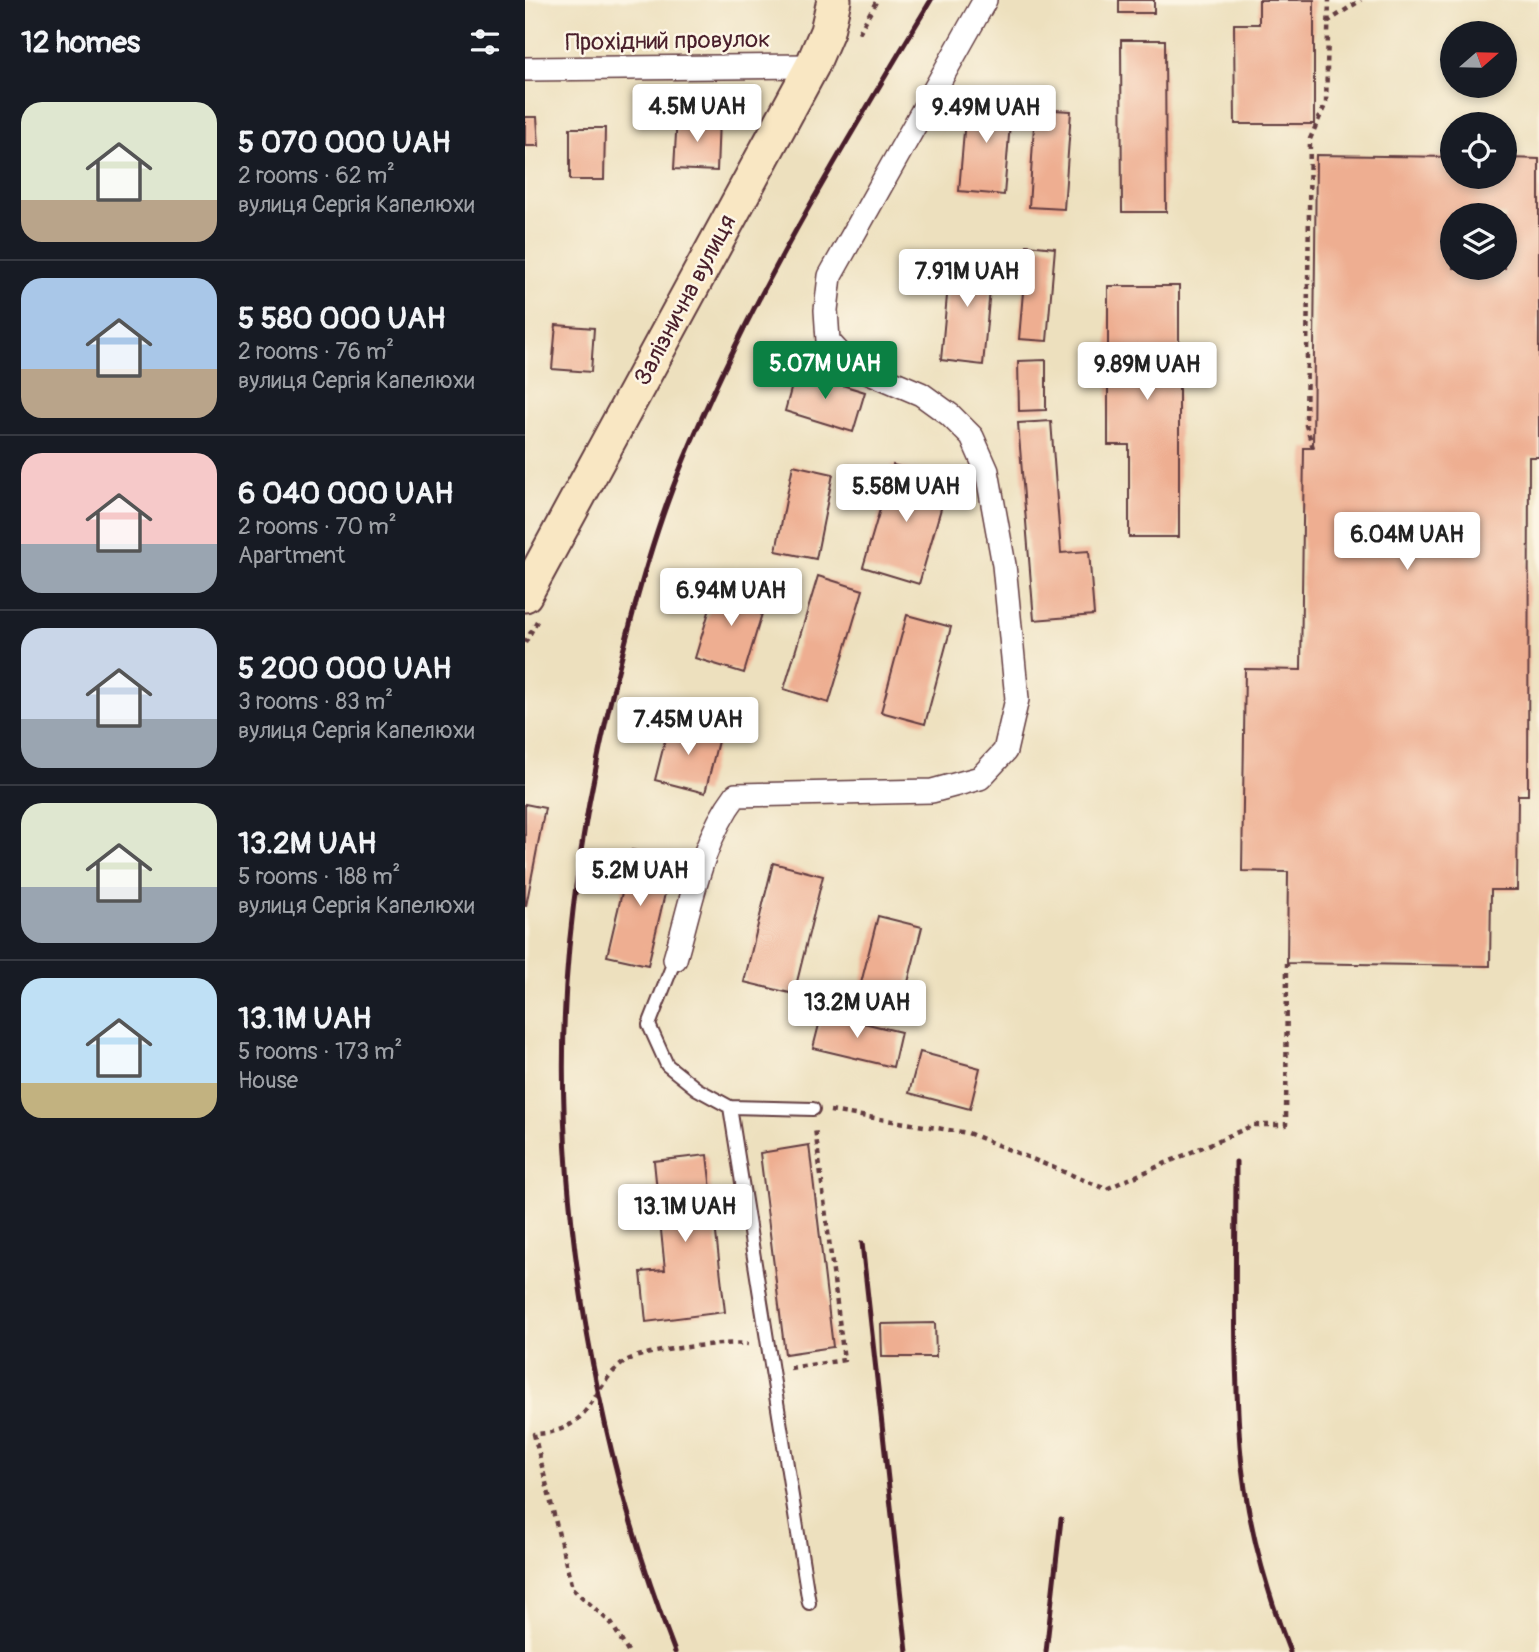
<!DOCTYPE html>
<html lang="en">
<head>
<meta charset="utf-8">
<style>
  body { margin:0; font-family:Pangolin,sans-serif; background:#242831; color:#f1f3f6; height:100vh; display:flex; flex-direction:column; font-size:26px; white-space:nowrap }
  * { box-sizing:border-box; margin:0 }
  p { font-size:23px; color:#9ea1a6 }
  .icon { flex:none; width:38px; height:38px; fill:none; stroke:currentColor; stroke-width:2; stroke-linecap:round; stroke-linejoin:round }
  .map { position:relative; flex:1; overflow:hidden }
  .drawer { display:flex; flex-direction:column; background:#171b24; width:525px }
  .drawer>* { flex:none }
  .needle { width:46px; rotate:70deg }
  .buttons { position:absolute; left:915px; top:21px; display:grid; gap:14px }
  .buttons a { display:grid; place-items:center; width:77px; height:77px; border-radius:50%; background:#171b24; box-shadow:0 4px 10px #0003; font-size:35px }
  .price { position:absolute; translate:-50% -60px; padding:0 16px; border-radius:7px; background:#fff; color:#222; font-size:23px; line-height:46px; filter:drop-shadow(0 2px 4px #0008) }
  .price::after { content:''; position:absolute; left:50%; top:42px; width:21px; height:16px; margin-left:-10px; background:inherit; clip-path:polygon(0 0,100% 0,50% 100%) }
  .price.active { background:#0b8043; color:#fff }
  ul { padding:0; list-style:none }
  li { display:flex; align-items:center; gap:21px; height:175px; padding:0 21px }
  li+li { border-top:2px solid #363941 }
  li span { display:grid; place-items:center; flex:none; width:196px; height:140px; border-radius:21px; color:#555 }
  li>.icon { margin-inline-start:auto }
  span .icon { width:84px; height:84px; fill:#fffc; stroke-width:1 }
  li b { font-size:30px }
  h2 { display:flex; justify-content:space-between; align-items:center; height:84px; padding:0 21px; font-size:30px }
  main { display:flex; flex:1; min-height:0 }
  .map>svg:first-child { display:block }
  .building { fill:#eeae91; fill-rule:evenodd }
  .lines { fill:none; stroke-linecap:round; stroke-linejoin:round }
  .lane-casing { stroke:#623c41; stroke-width:16 }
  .street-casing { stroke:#623c41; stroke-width:26 }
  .secondary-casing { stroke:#623c41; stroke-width:37 }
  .path { stroke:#623c41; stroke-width:4.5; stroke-dasharray:5 5; stroke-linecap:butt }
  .lane { stroke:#fff; stroke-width:12 }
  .street { stroke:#fff; stroke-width:23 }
  .secondary { stroke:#f9e7c3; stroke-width:33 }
  .rail { stroke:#4a1f2b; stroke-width:5 }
  .labels { text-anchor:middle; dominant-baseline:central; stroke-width:5; stroke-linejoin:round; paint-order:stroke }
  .street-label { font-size:24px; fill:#4a1f2b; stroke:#fcf5e5 }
</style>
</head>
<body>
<main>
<section class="drawer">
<h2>12 homes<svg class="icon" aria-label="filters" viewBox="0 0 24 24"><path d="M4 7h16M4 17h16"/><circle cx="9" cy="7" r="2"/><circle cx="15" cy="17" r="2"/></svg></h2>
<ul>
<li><span style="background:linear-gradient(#dfe7d0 70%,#b9a48a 0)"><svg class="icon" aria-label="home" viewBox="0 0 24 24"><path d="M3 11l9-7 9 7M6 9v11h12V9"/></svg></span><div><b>5 070 000 UAH</b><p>2 rooms · 62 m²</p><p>вулиця Сергія Капелюхи</p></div></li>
<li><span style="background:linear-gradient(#a9c7e8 65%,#b9a48a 0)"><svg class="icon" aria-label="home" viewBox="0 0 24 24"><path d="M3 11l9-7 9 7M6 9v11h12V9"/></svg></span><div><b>5 580 000 UAH</b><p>2 rooms · 76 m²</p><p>вулиця Сергія Капелюхи</p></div></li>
<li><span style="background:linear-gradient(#f6c9c9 65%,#9aa5b1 0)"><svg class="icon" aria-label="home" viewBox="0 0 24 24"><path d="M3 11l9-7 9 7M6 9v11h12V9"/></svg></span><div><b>6 040 000 UAH</b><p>2 rooms · 70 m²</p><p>Apartment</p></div></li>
<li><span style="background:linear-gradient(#c9d6e8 65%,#9aa5b1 0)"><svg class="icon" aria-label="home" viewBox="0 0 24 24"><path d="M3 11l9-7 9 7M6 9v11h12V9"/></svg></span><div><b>5 200 000 UAH</b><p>3 rooms · 83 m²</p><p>вулиця Сергія Капелюхи</p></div></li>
<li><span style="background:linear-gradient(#dfe7d0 60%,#9aa5b1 0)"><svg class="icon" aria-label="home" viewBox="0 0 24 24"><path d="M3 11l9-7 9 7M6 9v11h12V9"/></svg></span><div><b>13.2M UAH</b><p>5 rooms · 188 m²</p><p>вулиця Сергія Капелюхи</p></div></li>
<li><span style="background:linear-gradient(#bfe0f5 75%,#c2b280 0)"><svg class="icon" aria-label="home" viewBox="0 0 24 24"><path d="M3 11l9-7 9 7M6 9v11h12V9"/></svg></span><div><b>13.1M UAH</b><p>5 rooms · 173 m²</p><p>House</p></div></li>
</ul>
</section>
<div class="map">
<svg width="1014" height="1652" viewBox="0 0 1014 1652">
  <rect width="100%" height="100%" fill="#fcf5e5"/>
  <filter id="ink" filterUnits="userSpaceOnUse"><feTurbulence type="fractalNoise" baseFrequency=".0143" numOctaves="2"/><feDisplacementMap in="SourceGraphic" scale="14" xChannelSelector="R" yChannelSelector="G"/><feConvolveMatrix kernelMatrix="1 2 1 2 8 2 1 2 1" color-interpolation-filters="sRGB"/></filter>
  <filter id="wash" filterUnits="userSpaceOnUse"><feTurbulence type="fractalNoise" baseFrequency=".00686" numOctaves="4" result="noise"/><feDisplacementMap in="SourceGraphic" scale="28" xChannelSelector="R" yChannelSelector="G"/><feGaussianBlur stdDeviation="1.57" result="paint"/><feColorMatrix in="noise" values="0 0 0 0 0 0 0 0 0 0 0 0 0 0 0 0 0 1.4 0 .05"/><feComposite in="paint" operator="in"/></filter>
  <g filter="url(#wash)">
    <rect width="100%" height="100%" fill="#ede0be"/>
    <g id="blocks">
      <path class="building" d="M594 0H629V13H594Z
        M734 0H789V124H710L709 24H734Z
        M596 40H640L641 212H597Z
        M442 95 487 99 479 195 434 191Z
        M510 109 546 111 539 209 504 207Z
        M152 116 194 118 192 171 149 169Z
        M0 117H12L14 146H0Z
        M45 128H80L79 180H45Z
        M791 155 928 157V177H980V158L1014 159V457H1004L1003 795H993L992 890H966L965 966 762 963 763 872 717 871 720 669 776 670 779 448H788ZM928 215H980V268H928Z
        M502 245 530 248 522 341 494 339Z
        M426 253 468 257 458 365 416 360Z
        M583 286H654V537H604V445H583Z
        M31 325 69 328 66 372 27 369Z
        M521 360V410L494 411 493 361Z
        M271 371 340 392 328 432 260 411Z
        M526 421 536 553 564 551 569 615 509 620 493 423Z
        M268 465 308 474 291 559 251 551Z
        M368 465 424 481 394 584 338 567Z
        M293 576 338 590 304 703 259 689Z
        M193 582 242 597 219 673 170 658Z
        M382 615 426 627 400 724 356 712Z
        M145 721 195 733 180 793 130 780Z
        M0 804 20 808 1 906H0Z
        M107 850 148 860 123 965 82 956Z
        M248 863 298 876 269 994 219 982Z
        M353 916 397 927 376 1010 332 999Z
        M297 1013 376 1032 368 1067 288 1048Z
        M395 1052 455 1068 445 1109 384 1093Z
        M284 1145 308 1347 260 1354 235 1153Z
        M182 1155 200 1312 121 1322 116 1272 140 1270 129 1161Z
        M410 1323 411 1357H357L356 1324Z"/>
    </g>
  </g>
  <g filter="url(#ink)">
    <use href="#blocks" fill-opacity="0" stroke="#623c41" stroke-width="2"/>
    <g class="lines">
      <g class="lane-casing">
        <path id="lane" d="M150 959 124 1025 142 1065 172 1089 205 1107 284 1603
          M205 1107 288 1109"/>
      </g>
      <g class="street-casing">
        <path id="street" d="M0 69 287 66
          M150 959C166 905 176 841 211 795L407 791 455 778 480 751 492 699 479 565 462 471 447 437 425 415 396 394 323 363 303 341 301 310 305 276 460 0"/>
      </g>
      <g class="secondary-casing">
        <path id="secondary" d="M0 595 287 66 302 31 309 0"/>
      </g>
      <path class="path" d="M802 22 836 0
        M334 33 352 0
        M788 448 781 425 785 139 801 103 804 0
        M0 643 12 621
        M305 1111 443 1133 581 1189 729 1125H761L762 963
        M265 1368 319 1360 290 1128
        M103 1652 87 1624 47 1588 9 1434C71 1432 64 1385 101 1361 118 1350 203 1341 223 1344"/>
      <use href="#lane" class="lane"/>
      <use href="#street" class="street"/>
      <use href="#secondary" class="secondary"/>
      <path class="rail" d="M711 1162C711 1256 708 1351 715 1445 720 1515 740 1587 765 1652
        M337 1243 382 1652
        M150 1652C67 1440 22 1175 44 947 53 851 71 756 95 663 112 596 131 527 158 462 224 300 316 150 406 0
        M521 1652 536 1519"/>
    </g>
  </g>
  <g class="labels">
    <g class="street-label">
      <text transform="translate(143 41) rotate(-1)">Прохідний провулок</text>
      <text transform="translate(160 300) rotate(-62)">Залізнична вулиця</text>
    </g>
  </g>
</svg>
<div class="buttons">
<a><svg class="needle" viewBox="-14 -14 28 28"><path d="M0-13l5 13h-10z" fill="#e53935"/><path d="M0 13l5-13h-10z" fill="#9ea1a6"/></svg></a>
<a><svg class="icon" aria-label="locate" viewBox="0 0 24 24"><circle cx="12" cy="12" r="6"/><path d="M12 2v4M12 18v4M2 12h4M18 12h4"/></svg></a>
<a><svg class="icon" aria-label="layers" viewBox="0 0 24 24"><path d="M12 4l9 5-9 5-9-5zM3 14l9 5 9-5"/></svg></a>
</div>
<b class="price" style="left:172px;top:144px">4.5M UAH</b>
<b class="price" style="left:461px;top:145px">9.49M UAH</b>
<b class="price" style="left:442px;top:309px">7.91M UAH</b>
<b class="price active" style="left:300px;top:401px">5.07M UAH</b>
<b class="price" style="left:622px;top:402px">9.89M UAH</b>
<b class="price" style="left:381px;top:524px">5.58M UAH</b>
<b class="price" style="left:882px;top:572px">6.04M UAH</b>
<b class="price" style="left:206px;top:628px">6.94M UAH</b>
<b class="price" style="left:163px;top:757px">7.45M UAH</b>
<b class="price" style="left:115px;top:908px">5.2M UAH</b>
<b class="price" style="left:332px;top:1040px">13.2M UAH</b>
<b class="price" style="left:160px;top:1244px">13.1M UAH</b>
</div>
</main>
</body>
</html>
